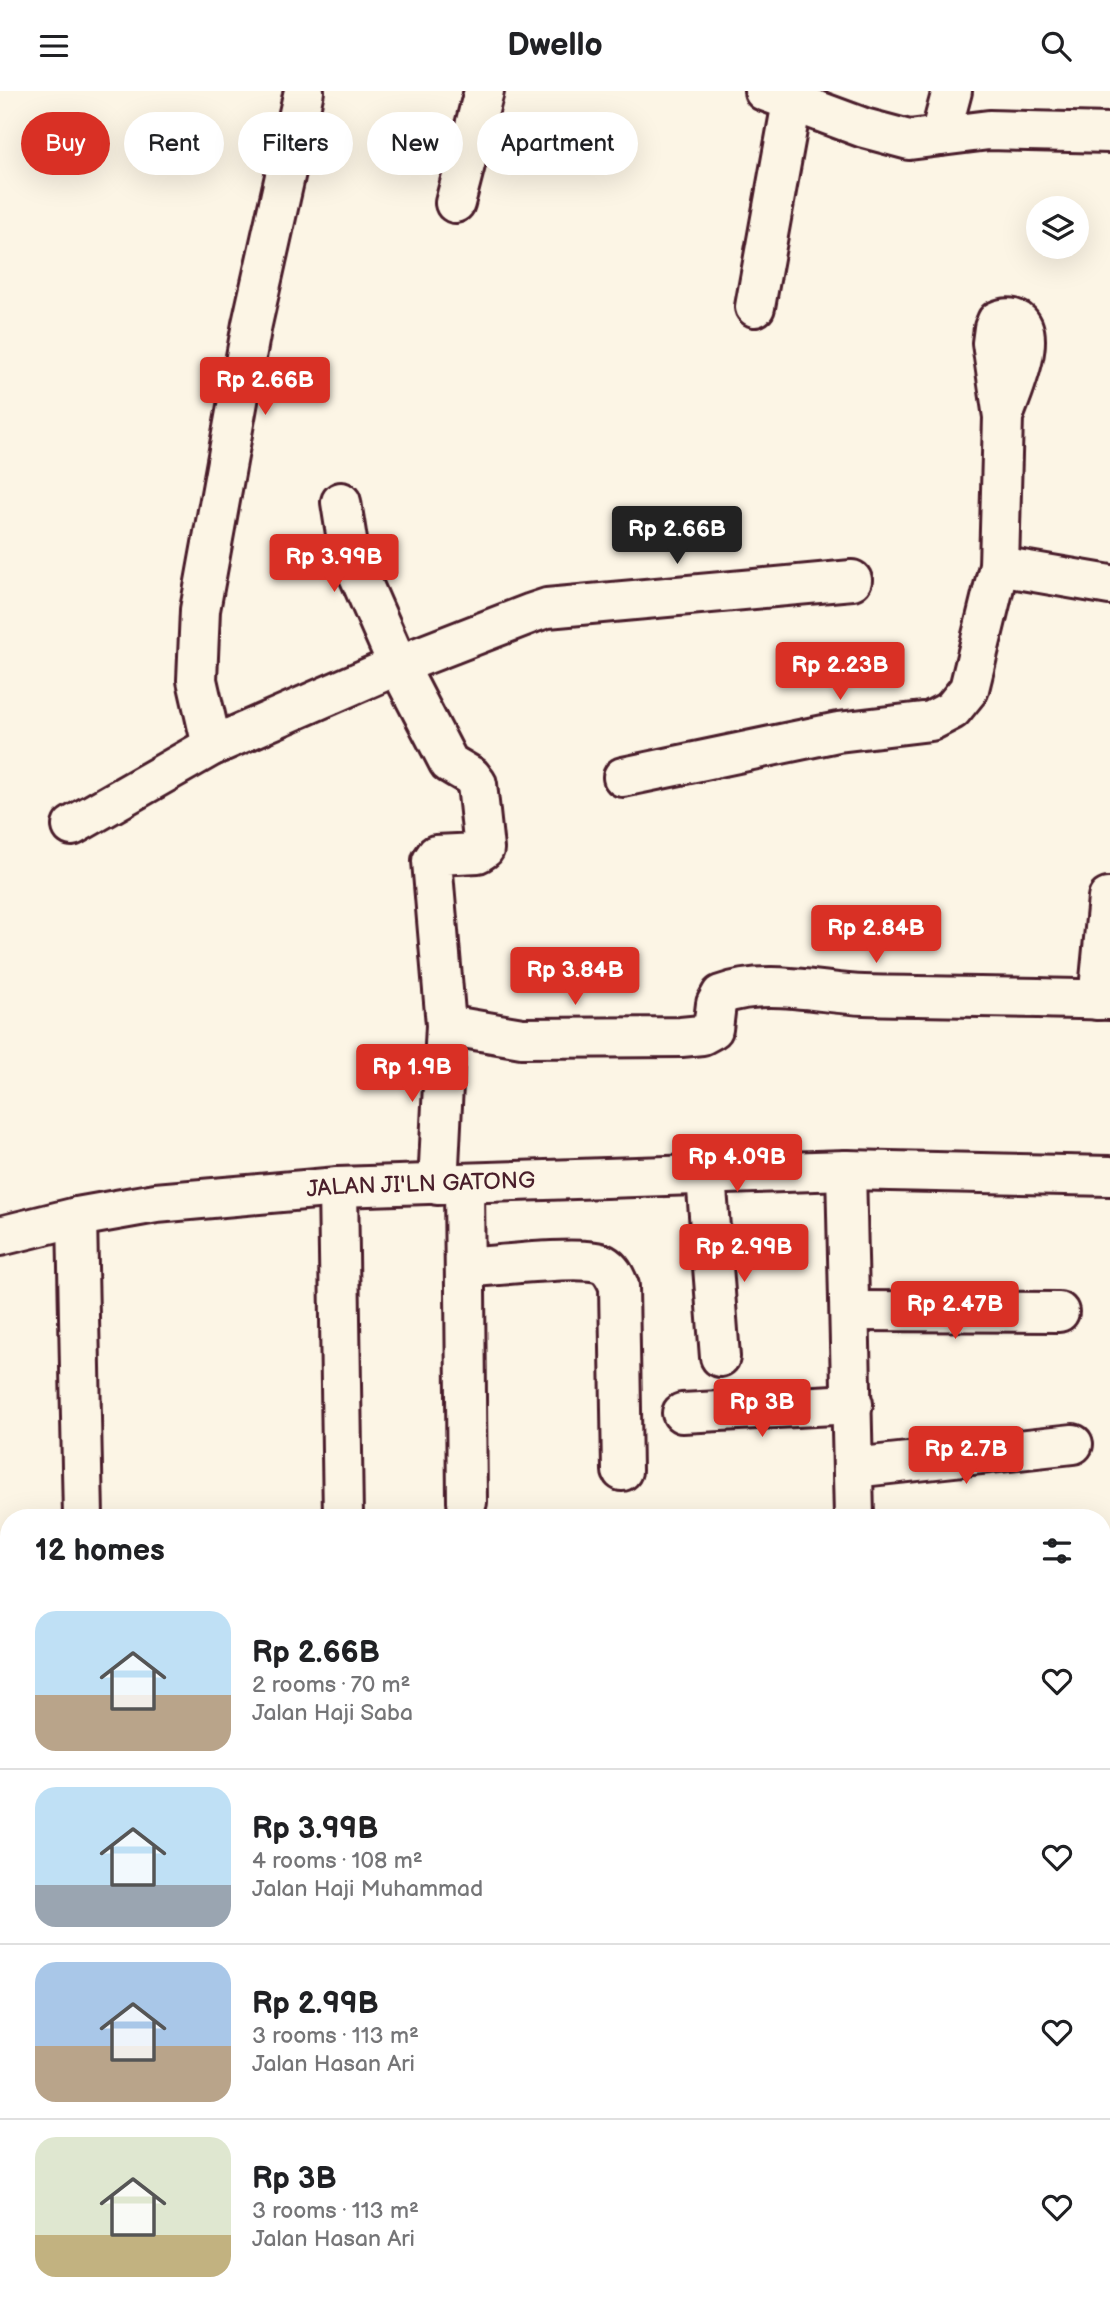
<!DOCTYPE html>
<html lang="en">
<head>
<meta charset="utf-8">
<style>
  body { margin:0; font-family:"Balsamiq Sans",sans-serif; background:#f6f6f6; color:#202124; height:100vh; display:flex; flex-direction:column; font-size:26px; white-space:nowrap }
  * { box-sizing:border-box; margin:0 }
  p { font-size:23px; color:#757577 }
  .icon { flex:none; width:38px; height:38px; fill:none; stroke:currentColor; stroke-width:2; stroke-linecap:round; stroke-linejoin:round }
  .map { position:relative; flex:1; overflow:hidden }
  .details { position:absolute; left:0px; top:1418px; width:1111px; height:800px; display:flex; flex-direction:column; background:#fff; border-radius:28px 28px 0 0; box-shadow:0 7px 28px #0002 }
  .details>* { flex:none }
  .banner { position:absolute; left:21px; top:21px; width:700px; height:63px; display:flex; gap:14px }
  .buttons { position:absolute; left:1026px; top:105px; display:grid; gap:14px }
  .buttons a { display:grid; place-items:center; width:63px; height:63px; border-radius:50%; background:#fff; box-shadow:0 7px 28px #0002; font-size:35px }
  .price { position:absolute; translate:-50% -60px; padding:0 16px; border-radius:7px; background:#d93025; color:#fff; font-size:23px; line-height:46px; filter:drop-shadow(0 2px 4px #0008) }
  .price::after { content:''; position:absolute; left:50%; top:42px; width:21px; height:16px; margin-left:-10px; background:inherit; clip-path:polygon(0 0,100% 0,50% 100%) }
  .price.selected { background:#222; color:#fff }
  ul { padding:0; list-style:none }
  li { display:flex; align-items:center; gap:21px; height:175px; padding:0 35px }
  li+li { border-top:2px solid #e0e0e0 }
  li span { display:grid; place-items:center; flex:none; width:196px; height:140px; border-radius:21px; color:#555 }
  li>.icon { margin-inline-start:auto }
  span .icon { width:84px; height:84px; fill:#fffc; stroke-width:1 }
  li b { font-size:30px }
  h2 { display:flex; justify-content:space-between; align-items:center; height:84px; padding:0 35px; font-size:30px }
  .chip { padding:0 24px; border-radius:32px; background:#fff; box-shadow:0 7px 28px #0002; font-size:24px; line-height:63px }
  .chip.selected { background:#d93025; color:#fff }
  header { display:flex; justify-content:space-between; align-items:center; height:91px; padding:0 35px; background:#fff; font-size:32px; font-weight:600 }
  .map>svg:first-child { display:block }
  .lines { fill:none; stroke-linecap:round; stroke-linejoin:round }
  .minor-casing { stroke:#4a1f2b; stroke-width:44 }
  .minor { stroke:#fcf5e5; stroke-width:38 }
  .labels { text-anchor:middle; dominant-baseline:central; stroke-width:5; stroke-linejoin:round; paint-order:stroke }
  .street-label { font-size:23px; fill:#4a1f2b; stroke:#fcf5e5 }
</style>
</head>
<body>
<header><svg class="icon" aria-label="menu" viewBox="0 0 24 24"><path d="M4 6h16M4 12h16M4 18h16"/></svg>Dwello<svg class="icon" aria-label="search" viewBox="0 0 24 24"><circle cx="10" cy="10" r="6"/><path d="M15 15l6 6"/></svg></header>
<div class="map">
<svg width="1110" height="2217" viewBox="0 0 1110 2217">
  <rect width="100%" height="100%" fill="#fcf5e5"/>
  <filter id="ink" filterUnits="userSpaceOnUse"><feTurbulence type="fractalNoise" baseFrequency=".0143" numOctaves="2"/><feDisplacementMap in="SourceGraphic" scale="14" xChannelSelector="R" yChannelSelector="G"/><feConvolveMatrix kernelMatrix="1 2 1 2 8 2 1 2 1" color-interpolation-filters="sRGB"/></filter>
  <g filter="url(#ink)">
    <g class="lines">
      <g class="minor-casing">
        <g id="minor">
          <path d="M764 0 864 37 909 49 989 39 1110 42"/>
          <path d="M940 45 952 0"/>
          <path d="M455 112 484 0"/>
          <path d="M755 216 792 11"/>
          <path d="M341 411 349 462 398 574 449 672 471 685 477 693 484 758 478 762 436 764 432 770 446 934 438 1094"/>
          <path d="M999 475 1110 494"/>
          <path d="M212 655 197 589 200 519 252 233 304 0"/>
          <path d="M623 686 838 641 931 630 952 619 969 598 999 475 1003 326 992 252 994 237 997 230C1004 227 1011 226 1018 230 1038 245 1010 306 1003 326"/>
          <path d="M72 735 212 655 398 574 532 522 547 517 852 489"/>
          <path d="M1098 909 1108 807"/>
          <path d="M446 934 522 947 681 946 702 944 713 938 716 913 721 904C764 887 819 902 864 904 946 906 1028 906 1110 909"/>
          <path d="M846 1079 854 1426"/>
          <path d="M706 1085 720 1266"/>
          <path d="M464 1093 467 1411"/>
          <path d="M338 1096 343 1426"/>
          <path d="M77 1126 83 1426"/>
          <path id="s1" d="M0 1145 77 1126 156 1112 338 1096 846 1079 1110 1085"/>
          <path d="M465 1177C492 1175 583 1164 603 1173 612 1178 615 1186 619 1195L622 1380"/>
          <path d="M850 1220 1059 1221"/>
          <path d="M682 1322 853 1313"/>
          <path d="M853 1377 1073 1353"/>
          <path d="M1102 1607H1110"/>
          <path d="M1102 1702 1110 1692"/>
          <path d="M0 1988H9"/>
          <path d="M1102 2079 1110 2078"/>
          <path d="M233 2208 234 2217"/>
          <path d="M520 2208V2217"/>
          <path d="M674 2208 675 2217"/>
          <path d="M849 2208 850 2217"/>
        </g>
      </g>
      <use href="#minor" class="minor"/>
    </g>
  </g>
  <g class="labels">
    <g class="street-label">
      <text stroke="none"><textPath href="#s1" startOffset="425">JALAN JI'LN GATONG</textPath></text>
    </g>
  </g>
</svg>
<div class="buttons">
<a><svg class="icon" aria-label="layers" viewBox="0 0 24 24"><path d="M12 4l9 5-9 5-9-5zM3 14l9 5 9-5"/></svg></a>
</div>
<b class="price" style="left:265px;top:326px">Rp 2.66B</b>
<b class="price selected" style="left:677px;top:475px">Rp 2.66B</b>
<b class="price" style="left:334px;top:503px">Rp 3.99B</b>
<b class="price" style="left:840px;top:611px">Rp 2.23B</b>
<b class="price" style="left:876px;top:874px">Rp 2.84B</b>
<b class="price" style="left:575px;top:916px">Rp 3.84B</b>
<b class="price" style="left:412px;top:1013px">Rp 1.9B</b>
<b class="price" style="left:737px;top:1103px">Rp 4.09B</b>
<b class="price" style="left:744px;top:1193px">Rp 2.99B</b>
<b class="price" style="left:955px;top:1250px">Rp 2.47B</b>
<b class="price" style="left:762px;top:1348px">Rp 3B</b>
<b class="price" style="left:966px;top:1395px">Rp 2.7B</b>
<div class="banner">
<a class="chip selected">Buy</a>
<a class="chip">Rent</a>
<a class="chip">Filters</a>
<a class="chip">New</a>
<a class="chip">Apartment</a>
</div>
<section class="details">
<h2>12 homes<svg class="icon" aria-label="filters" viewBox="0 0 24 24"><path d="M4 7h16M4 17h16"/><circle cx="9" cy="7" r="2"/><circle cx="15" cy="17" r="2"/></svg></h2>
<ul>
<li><span style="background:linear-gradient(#bfe0f5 60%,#b9a48a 0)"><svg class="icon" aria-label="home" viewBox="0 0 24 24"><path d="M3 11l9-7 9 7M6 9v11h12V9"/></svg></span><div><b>Rp 2.66B</b><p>2 rooms · 70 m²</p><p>Jalan Haji Saba</p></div><svg class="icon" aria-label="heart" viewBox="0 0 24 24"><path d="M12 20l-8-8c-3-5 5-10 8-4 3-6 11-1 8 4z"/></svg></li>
<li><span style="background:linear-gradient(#bfe0f5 70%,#9aa5b1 0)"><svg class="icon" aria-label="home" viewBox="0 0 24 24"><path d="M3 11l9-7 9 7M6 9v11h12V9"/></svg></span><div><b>Rp 3.99B</b><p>4 rooms · 108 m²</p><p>Jalan Haji Muhammad</p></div><svg class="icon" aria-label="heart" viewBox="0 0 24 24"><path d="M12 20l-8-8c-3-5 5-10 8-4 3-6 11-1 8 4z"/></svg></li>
<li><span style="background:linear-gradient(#a9c7e8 60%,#b9a48a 0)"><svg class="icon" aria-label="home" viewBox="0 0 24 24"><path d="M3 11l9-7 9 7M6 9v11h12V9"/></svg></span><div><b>Rp 2.99B</b><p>3 rooms · 113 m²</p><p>Jalan Hasan Ari</p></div><svg class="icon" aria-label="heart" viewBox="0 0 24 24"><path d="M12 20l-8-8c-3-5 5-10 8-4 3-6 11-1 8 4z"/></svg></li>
<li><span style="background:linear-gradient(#dfe7d0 70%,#c2b280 0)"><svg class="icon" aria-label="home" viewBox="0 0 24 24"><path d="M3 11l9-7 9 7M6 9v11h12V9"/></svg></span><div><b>Rp 3B</b><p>3 rooms · 113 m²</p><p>Jalan Hasan Ari</p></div><svg class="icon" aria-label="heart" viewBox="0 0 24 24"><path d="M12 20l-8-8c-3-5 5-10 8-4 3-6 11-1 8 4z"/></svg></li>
</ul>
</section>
</div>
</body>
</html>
